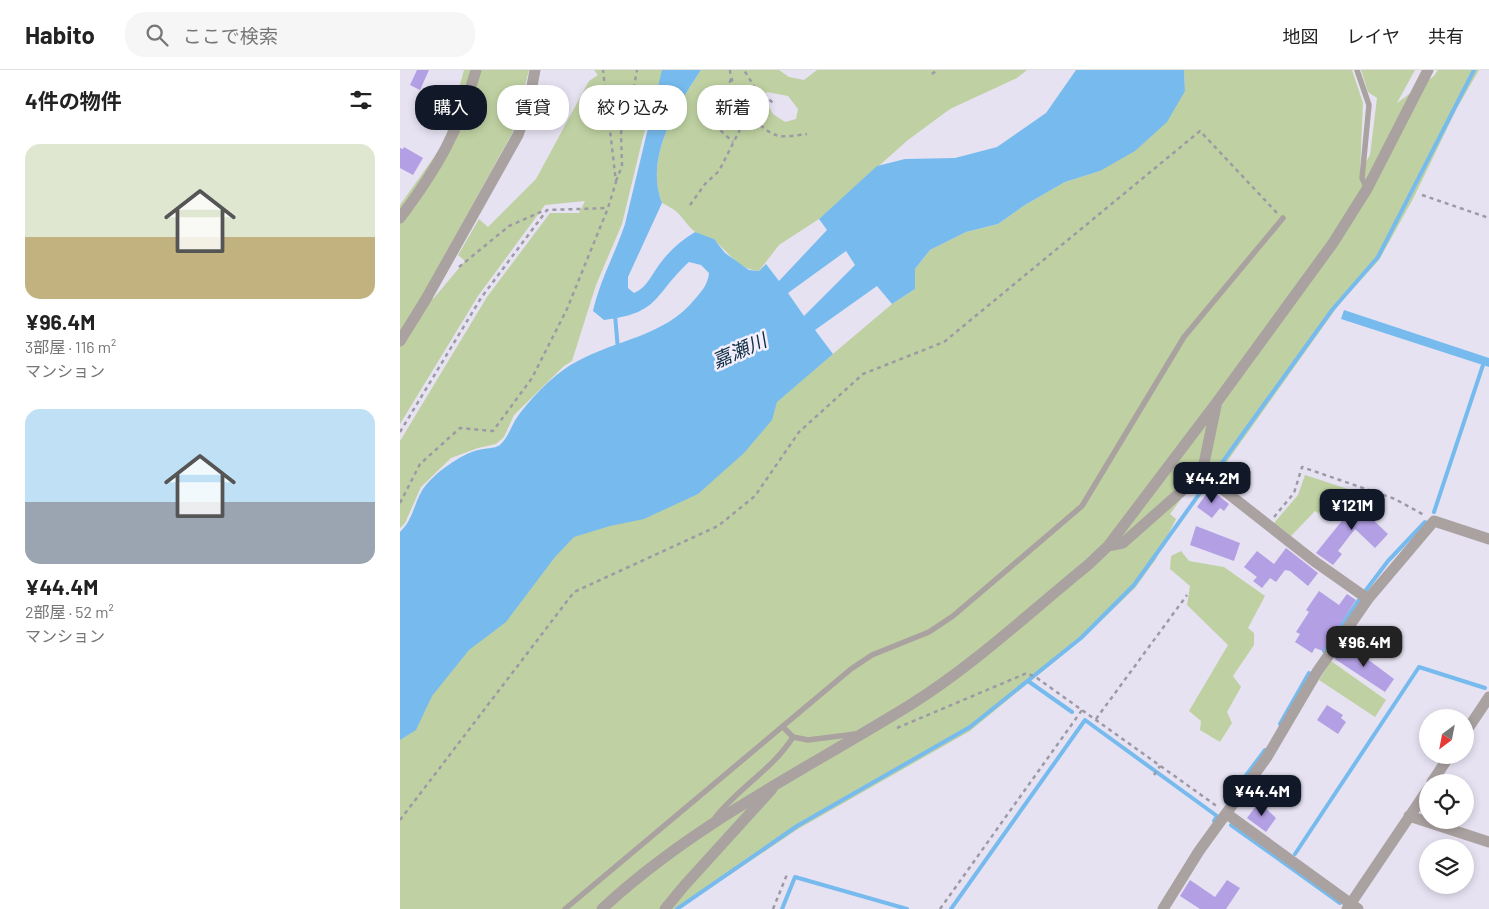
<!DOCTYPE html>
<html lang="ja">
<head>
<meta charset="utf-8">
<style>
  body { margin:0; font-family:Barlow,"Noto Sans JP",sans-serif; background:#f6f6f6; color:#222; height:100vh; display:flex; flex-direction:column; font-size:19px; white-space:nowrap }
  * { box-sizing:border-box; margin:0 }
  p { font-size:16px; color:#767676 }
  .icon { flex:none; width:28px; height:28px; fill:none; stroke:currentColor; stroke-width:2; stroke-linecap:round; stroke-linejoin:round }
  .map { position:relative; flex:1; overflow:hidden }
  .details { display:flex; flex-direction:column; background:#fff; width:400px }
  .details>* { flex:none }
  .banner { position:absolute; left:15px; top:15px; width:475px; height:45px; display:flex; gap:10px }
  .needle { width:32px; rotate:212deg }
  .controls { position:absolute; left:1019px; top:639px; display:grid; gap:10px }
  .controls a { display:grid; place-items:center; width:55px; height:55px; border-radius:50%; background:#fff; box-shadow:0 2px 8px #0003; font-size:25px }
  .price { position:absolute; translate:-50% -42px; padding:0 11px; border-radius:10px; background:#111827; color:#fff; font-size:16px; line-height:32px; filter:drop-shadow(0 1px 2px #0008) }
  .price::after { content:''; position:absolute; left:50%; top:30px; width:15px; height:11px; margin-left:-8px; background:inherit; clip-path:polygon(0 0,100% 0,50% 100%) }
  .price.on { background:#222; color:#fff }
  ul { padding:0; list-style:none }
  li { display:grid; align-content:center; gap:10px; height:265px; padding:0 25px }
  li span { display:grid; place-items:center; height:155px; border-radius:15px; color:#555 }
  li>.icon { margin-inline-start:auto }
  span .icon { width:90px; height:90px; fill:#fffc; stroke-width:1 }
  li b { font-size:21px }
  h2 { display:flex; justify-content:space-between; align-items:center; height:60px; padding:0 25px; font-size:21px }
  .tag { padding:0 18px; border-radius:20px; background:#fff; box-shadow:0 2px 8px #0003; font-size:18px; line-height:45px }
  .tag.on { background:#111827; color:#fff }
  header { display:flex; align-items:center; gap:30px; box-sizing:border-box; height:70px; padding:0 25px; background:#fff; border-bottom:1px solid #e0e0e0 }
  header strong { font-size:24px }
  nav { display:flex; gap:28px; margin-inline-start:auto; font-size:18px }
  .search { width:350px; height:45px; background:#f6f6f6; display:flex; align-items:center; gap:12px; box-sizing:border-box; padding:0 18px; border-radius:20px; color:#767676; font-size:19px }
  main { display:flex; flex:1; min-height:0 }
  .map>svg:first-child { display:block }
  .green { fill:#bfd1a2; fill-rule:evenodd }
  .water { fill:#7be; fill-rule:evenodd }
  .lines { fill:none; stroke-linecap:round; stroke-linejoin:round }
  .stream { stroke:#7be; stroke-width:4 }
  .building { fill:#b39fe4 }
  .path { stroke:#9d9aa6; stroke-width:2.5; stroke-dasharray:4 4; stroke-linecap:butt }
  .lane { stroke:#aaa2a0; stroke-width:5.5 }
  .street { stroke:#aaa2a0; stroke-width:11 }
  .labels { text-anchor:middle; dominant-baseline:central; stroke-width:5; stroke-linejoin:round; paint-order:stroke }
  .water-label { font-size:19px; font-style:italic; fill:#0f2d42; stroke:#f3efff }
</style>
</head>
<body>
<header>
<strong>Habito</strong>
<div class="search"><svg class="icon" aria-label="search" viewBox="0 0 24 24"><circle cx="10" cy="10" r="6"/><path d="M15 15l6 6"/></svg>ここで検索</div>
<nav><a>地図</a><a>レイヤ</a><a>共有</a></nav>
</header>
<main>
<section class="details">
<h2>4件の物件<svg class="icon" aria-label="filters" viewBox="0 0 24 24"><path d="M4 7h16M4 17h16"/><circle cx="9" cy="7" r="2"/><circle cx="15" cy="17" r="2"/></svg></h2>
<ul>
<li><span style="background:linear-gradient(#dfe7d0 60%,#c2b280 0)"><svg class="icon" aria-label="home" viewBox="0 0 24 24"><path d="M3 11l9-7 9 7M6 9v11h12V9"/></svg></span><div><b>¥96.4M</b><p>3部屋 · 116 m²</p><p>マンション</p></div></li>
<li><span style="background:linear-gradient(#bfe0f5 60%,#9aa5b1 0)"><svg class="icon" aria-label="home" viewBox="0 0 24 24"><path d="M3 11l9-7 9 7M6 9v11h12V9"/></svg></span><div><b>¥44.4M</b><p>2部屋 · 52 m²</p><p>マンション</p></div></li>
</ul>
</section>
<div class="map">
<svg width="1089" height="839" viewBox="0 0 1089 839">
  <rect width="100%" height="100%" fill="#e6e2f2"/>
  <path class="green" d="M64 0H129L114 60 23 224 33 229 65 191 58 185 79 149 88 157 136 109 189 11 198 5 194 0H262L261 10 243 67 222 154 196 215 172 291 164 296 114 345 104 367 96 374 78 378 51 388 21 417 5 453 0 458V371L87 227 150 143H179L185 131 145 135 78 226 0 354V135L44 73Z
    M301 0H379L389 7 404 10 417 0H627L617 8 550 39 508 70 419 149 379 175 359 201C338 199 330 184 315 171 310 166 300 166 294 161 280 148 283 143 262 133 244 88 277 36 301 0ZM367 22 388 26 398 39 396 49 385 52 373 44 363 27Z
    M784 0H952L963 33 960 102 970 85 977 28 968 22 961 0H1015L997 33 1034 6 1038 0H1079L1057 38 1013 129 979 190 940 233 816 407 790 417 770 444 776 449 756 489 735 518 682 569 570 661 398 759 279 839H0V636L135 457 376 332 492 234 515 219V199L530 180 566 162 598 154 625 135 665 112 700 101 785 21Z
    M905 405 951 420 929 450 915 441 891 466 874 453 898 425Z
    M781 481 789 491 824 497 865 526 848 558 854 563V575L833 606 841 617 827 642 832 653 820 672 800 660 801 651 789 641 828 575 787 535 790 516 770 499 771 486Z
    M931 591 986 630 975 647 919 610Z"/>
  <path class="water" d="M262 0H301C277 36 244 88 262 133L228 207V218L234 223C248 217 252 203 262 191 271 179 282 170 295 162L314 169 325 183 349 200 359 201 366 194 379 211 427 160 419 149 477 96 505 89 555 88 597 77 646 43 676 0H784L785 21 767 52 735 81 700 101 665 112 625 135 598 154 566 162 530 180 515 199V219L492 234 477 216 415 260 433 284 377 332 372 350 344 383 298 424 244 449 210 456 174 467 155 487 106 552 69 580 32 626 16 660 0 670V462C13 450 14 433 23 419 33 404 61 384 78 380 85 378 94 379 100 375 109 367 111 355 118 346 131 328 156 302 176 292 217 269 264 267 295 229 302 221 308 214 309 203L301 195 289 192C253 225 261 243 204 250L193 241C200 210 215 184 225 154ZM446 181 455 195 404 246 388 223Z
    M944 240 1089 288V297L941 249Z"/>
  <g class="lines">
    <path class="stream" d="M215 245 218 280
      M816 401 932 240 978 187 1074 0
      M1034 442 1083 295
      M966 520 988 491 1025 452
      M924 581 959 530
      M628 611 672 642
      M880 654 909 603
      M826 732 865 680
      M831 755 940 833
      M895 784 1019 597 1085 618
      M277 839 397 756 570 657 681 568 734 515 805 416
      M382 839 395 807 507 839
      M551 839 685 650 817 746 814 751"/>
  </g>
  <path class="building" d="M17 0H29L20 20 10 15Z
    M4 77 23 88 13 105 0 98V78L3 79Z
    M810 419 829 434 824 441 820 438 812 448 797 437Z
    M956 427 972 440 968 445 988 464 975 478 955 459 938 481 942 484 933 495 916 483 945 447 942 444Z
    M796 456 840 473 834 491 790 475Z
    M886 478 918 503 908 516 890 501 885 500 876 512 870 508 862 518 853 511 857 507 844 497 857 481 874 494Z
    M919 521 939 535 947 524 956 530 923 581 915 578 912 583 895 572 900 564 896 562 909 542 906 540Z
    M946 573 994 609 985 622 935 589Z
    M927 635 943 645 941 648 946 652 938 664 917 650Z
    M859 732 876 748 866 762 847 748Z
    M790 810 815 827 827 810 840 818 826 839H800L780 826Z"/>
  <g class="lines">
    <path class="path" d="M330 0C331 19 356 59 376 65 384 68 398 65 407 64
      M532 4 537 0
      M331 9 315 49 318 58 333 72
      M356 23H362L373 33
      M216 111 222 96 221 63 224 47 232 28 237 0
      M1022 125 1089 148
      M290 135 305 114 319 101 356 28 354 16 344 0
      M59 197 109 156 145 140
      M0 362 81 228 147 140 208 138
      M0 433 20 394 60 358 93 361 132 308 167 239 208 138 216 112 203 0
      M874 447 894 423 902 397 995 429 1024 445
      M696 649 787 525
      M497 658 627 603 637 608 818 737
      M754 705 760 696
      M0 750 174 522 318 456 355 426 399 362 463 304 544 272 800 61 877 143
      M373 839 388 802
      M540 839 682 640"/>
    <path class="lane" d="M957 0 969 35 962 108 966 117
      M383 657 393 667 408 670 455 664
      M315 748C338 718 373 699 393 667
      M165 839 451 599 472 585 529 562 553 546 682 436 784 267 883 148"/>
    <path class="street" d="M0 148C37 99 60 59 76 0
      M0 271 26 229 118 65 128 37 135 0
      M802 403 914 491 968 529
      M708 476 723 473 802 403 816 336
      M1065 663 1089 627
      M1032 712 1050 685
      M827 744 958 839
      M1009 746 1089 772
      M202 839C293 754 405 700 510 635 574 595 630 542 688 495L708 476 817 332 933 173 967 119 1028 0
      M265 839 284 816 372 719
      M763 839 799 781 867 687 917 602 968 529 1034 451 1089 469
      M947 839 1028 719"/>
  </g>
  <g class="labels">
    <g class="water-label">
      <text transform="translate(339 280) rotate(-24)">嘉瀬川</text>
    </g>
  </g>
</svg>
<div class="controls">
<a><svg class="needle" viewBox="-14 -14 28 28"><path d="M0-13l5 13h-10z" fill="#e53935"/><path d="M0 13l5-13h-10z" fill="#767676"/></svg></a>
<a><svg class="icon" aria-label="locate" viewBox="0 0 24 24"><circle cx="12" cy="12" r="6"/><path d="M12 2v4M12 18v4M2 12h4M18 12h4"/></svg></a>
<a><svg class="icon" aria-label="layers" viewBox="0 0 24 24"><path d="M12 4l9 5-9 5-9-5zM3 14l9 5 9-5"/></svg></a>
</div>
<b class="price" style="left:812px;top:434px">¥44.2M</b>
<b class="price" style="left:952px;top:461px">¥121M</b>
<b class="price on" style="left:964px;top:598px">¥96.4M</b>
<b class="price" style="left:862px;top:747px">¥44.4M</b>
<div class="banner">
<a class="tag on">購入</a>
<a class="tag">賃貸</a>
<a class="tag">絞り込み</a>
<a class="tag">新着</a>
</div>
</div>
</main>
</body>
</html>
